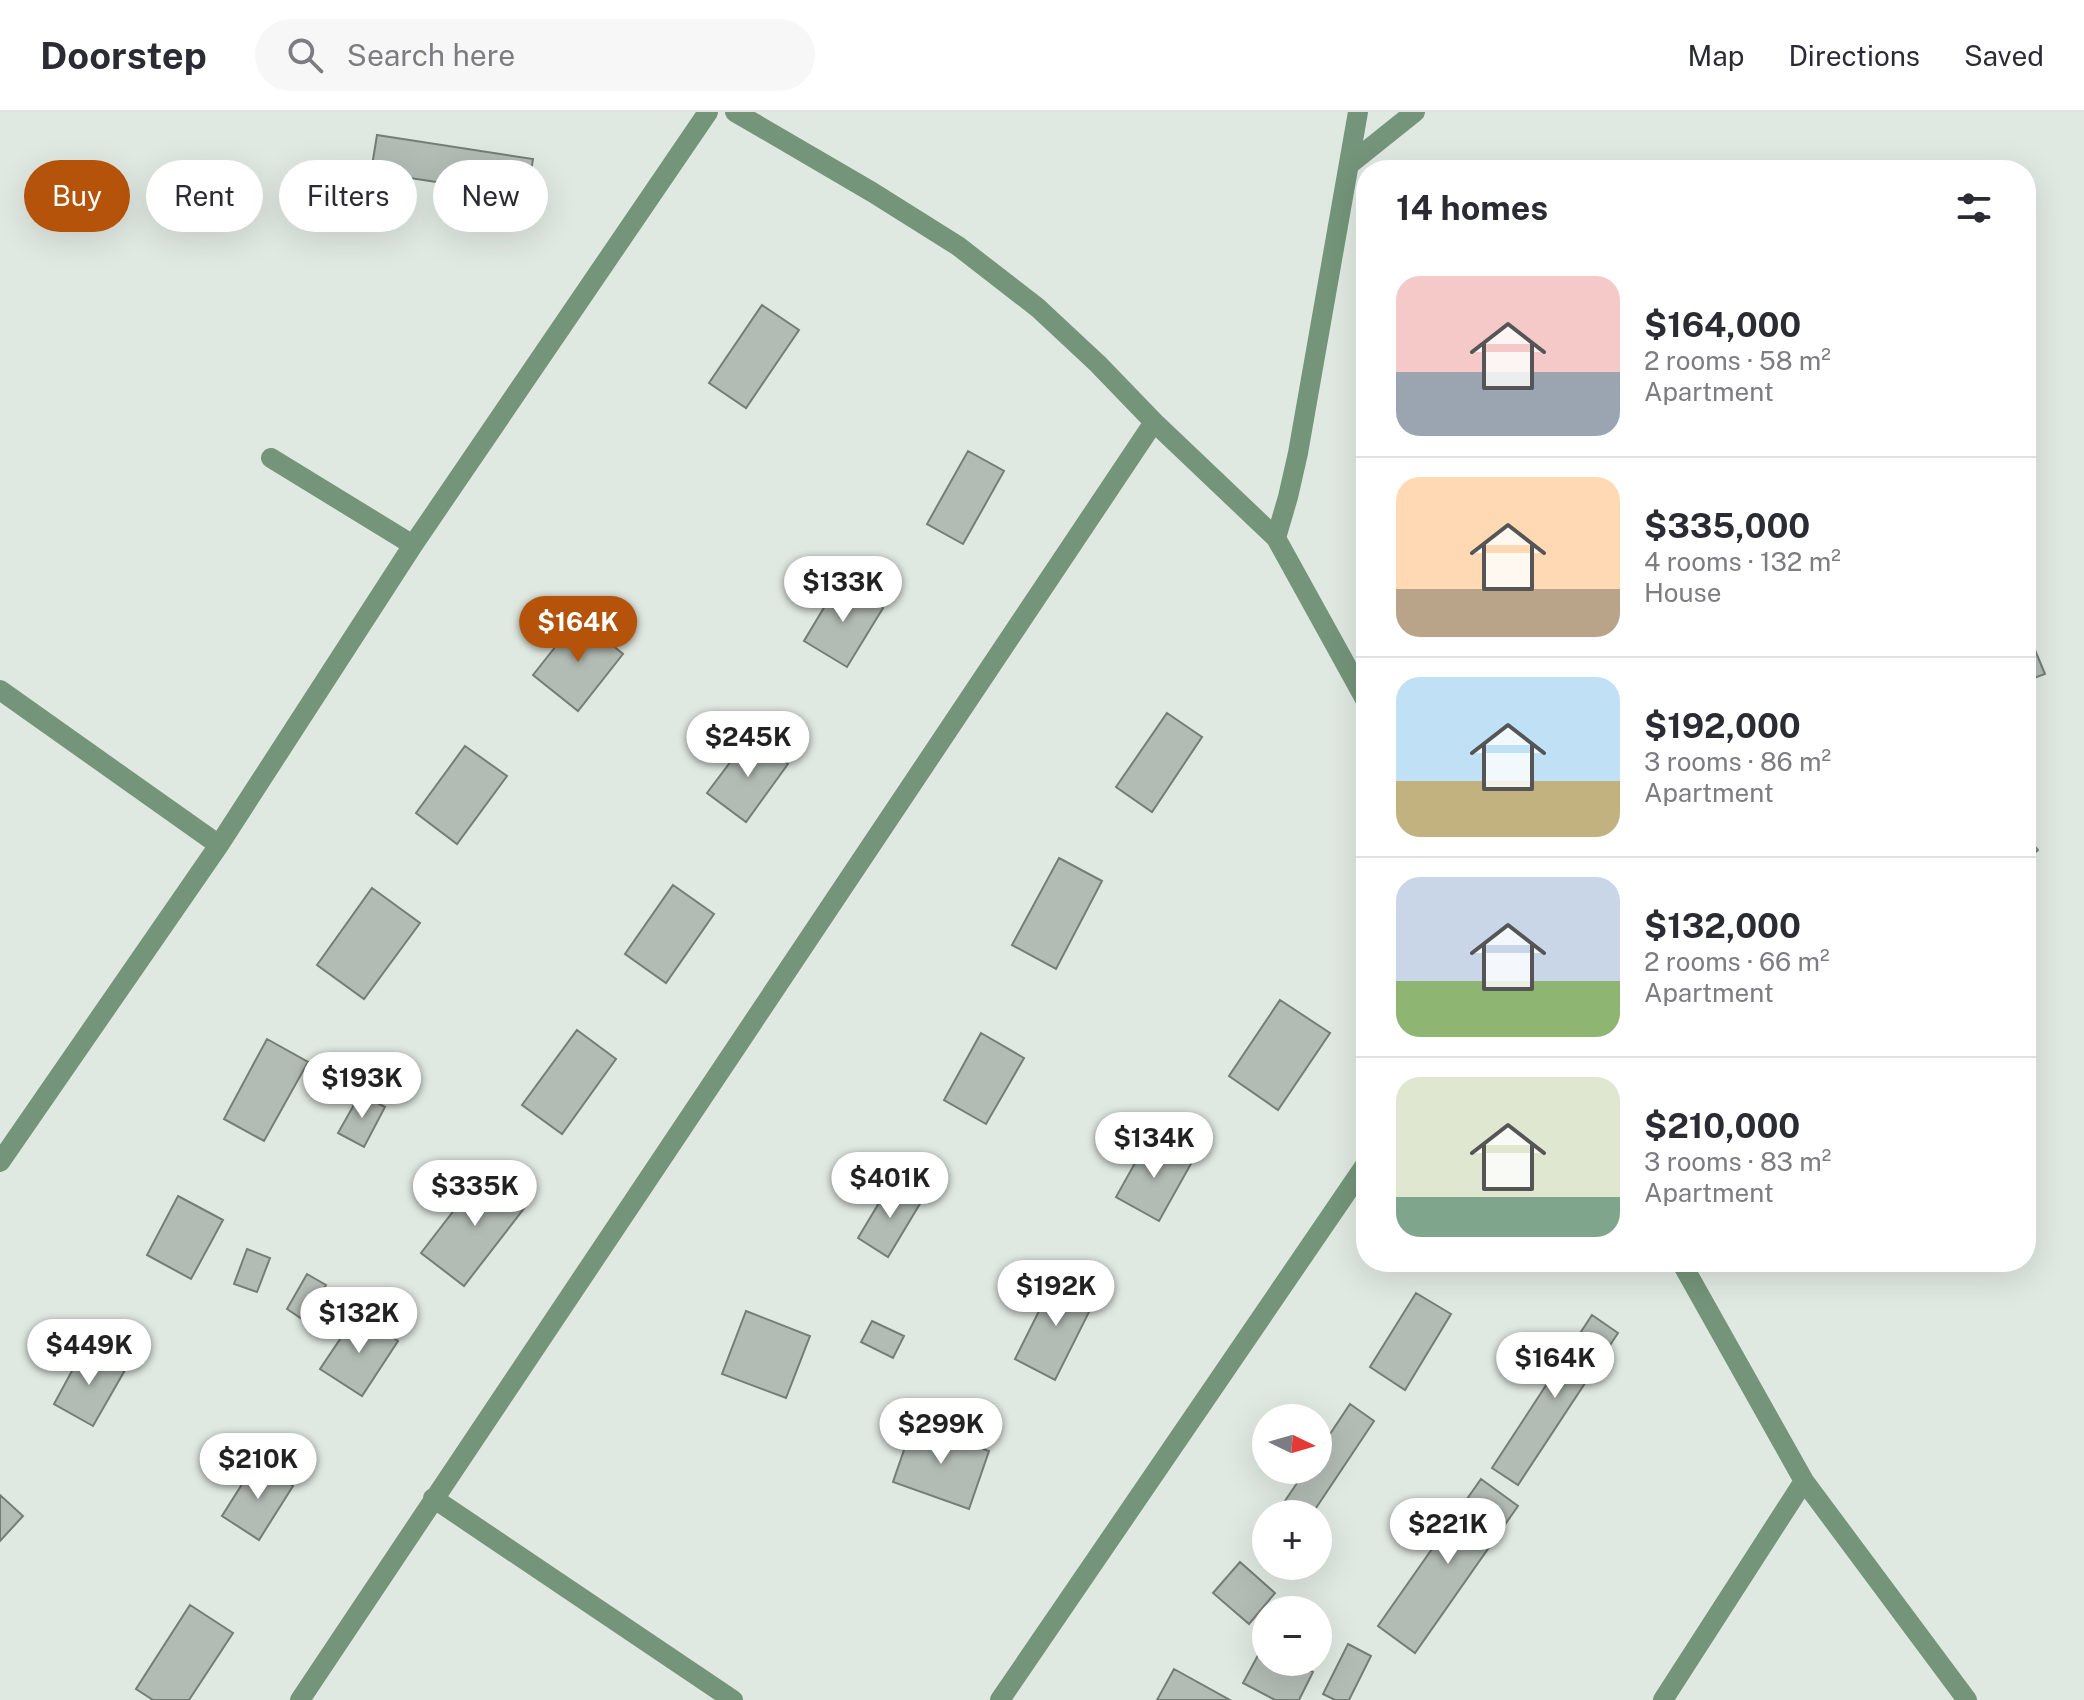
<!DOCTYPE html>
<html lang="en">
<head>
<meta charset="utf-8">
<style>
  body { margin:0; font-family:"Public Sans",sans-serif; background:#f7f7f7; color:#2b2b33; height:100vh; display:flex; flex-direction:column; font-size:30px; white-space:nowrap }
  * { box-sizing:border-box; margin:0 }
  p { font-size:26px; color:#7c7c81 }
  .icon { flex:none; width:44px; height:44px; fill:none; stroke:currentColor; stroke-width:2; stroke-linecap:round; stroke-linejoin:round }
  .map { position:relative; flex:1; overflow:hidden }
  .side { position:absolute; left:1356px; top:48px; width:680px; height:1112px; display:flex; flex-direction:column; background:#fff; border-radius:32px; box-shadow:0 8px 32px #0002 }
  .side>* { flex:none }
  .hud { position:absolute; left:24px; top:48px; width:760px; height:72px; display:flex; gap:16px }
  .needle { width:52px; rotate:95deg }
  .tools { position:absolute; left:1252px; top:1292px; display:grid; gap:16px }
  .tools a { display:grid; place-items:center; width:80px; height:80px; border-radius:50%; background:#fff; box-shadow:0 8px 32px #0002; font-size:40px }
  .price { position:absolute; translate:-50% -68px; padding:0 18px; border-radius:28px; background:#fff; color:#222; font-size:26px; line-height:52px; filter:drop-shadow(0 2px 4px #0008) }
  .price::after { content:''; position:absolute; left:50%; top:48px; width:24px; height:18px; margin-left:-12px; background:inherit; clip-path:polygon(0 0,100% 0,50% 100%) }
  .price.selected { background:#b45309; color:#fff }
  ul { padding:0; list-style:none }
  li { display:flex; align-items:center; gap:24px; height:200px; padding:0 40px }
  li+li { border-top:2px solid #e1e1e2 }
  li span { display:grid; place-items:center; flex:none; width:224px; height:160px; border-radius:24px; color:#555 }
  li>.icon { margin-inline-start:auto }
  span .icon { width:96px; height:96px; fill:#fffc; stroke-width:1 }
  li b { font-size:34px }
  h2 { display:flex; justify-content:space-between; align-items:center; height:96px; padding:0 40px; font-size:34px }
  .pill { padding:0 28px; border-radius:36px; background:#fff; box-shadow:0 8px 32px #0002; font-size:28px; line-height:72px }
  .pill.selected { background:#b45309; color:#fff }
  header { display:flex; align-items:center; gap:48px; box-sizing:border-box; height:112px; padding:0 40px; background:#fff; border-bottom:2px solid #e1e1e2 }
  header strong { font-size:38px }
  nav { display:flex; gap:44px; margin-inline-start:auto; font-size:28px }
  .search { width:560px; height:72px; background:#f7f7f7; display:flex; align-items:center; gap:20px; box-sizing:border-box; padding:0 28px; border-radius:44px; color:#7c7c81; font-size:30px }
  .map>svg:first-child { display:block }
  .building { fill:#b3bcb4; stroke:#757e76; stroke-width:2 }
  .lines { fill:none; stroke-linecap:round; stroke-linejoin:round }
  .minor { stroke:#749579; stroke-width:20 }
</style>
</head>
<body>
<header>
<strong>Doorstep</strong>
<div class="search"><svg class="icon" aria-label="search" viewBox="0 0 24 24"><circle cx="10" cy="10" r="6"/><path d="M15 15l6 6"/></svg>Search here</div>
<nav><a>Map</a><a>Directions</a><a>Saved</a></nav>
</header>
<div class="map">
<svg width="2084" height="1588" viewBox="0 0 2084 1588">
  <rect width="100%" height="100%" fill="#e0e9e1"/>
  <path class="building" d="M377 23 533 47 527 84 371 60Z
    M762 193 799 218 746 296 709 271Z
    M968 339 1004 359 963 432 927 412Z
    M840 469 883 496 847 555 804 529Z
    M579 505 623 542 578 599 533 563Z
    M2035 538 2045 562 2026 569V542Z
    M1167 601 1202 625 1152 700 1116 675Z
    M750 624 788 652 746 710 707 681Z
    M465 634 507 664 457 732 416 701Z
    M2026 723 2038 738 2026 748Z
    M1059 746 1102 769 1056 857 1012 833Z
    M673 773 714 802 666 871 625 842Z
    M372 776 420 811 364 887 317 853Z
    M1280 888 1330 921 1278 998 1229 964Z
    M577 918 616 947 562 1022 522 993Z
    M981 921 1024 946 986 1012 944 988Z
    M267 927 308 950 264 1029 224 1007Z
    M360 982 385 995 364 1035 338 1021Z
    M1149 1026 1192 1050 1159 1109 1116 1085Z
    M486 1057 529 1090 464 1174 421 1141Z
    M891 1071 921 1090 888 1145 858 1126Z
    M178 1084 223 1108 191 1167 147 1143Z
    M247 1137 270 1146 257 1180 234 1172Z
    M307 1162 326 1173 305 1209 287 1197Z
    M1056 1165 1096 1186 1055 1268 1015 1247Z
    M1416 1181 1451 1202 1405 1278 1370 1255Z
    M746 1199 810 1224 786 1286 722 1262Z
    M357 1202 398 1229 362 1284 320 1257Z
    M1592 1203 1618 1221 1518 1373 1492 1356Z
    M872 1209 904 1224 893 1246 861 1230Z
    M85 1235 125 1258 93 1314 54 1292Z
    M1350 1292 1374 1309 1312 1402H1276L1306 1358H1318V1340Z
    M913 1312 989 1339 969 1397 893 1370Z
    M256 1350 293 1374 259 1428 222 1404Z
    M1481 1367 1518 1394 1415 1541 1378 1514Z
    M0 1383 23 1404 0 1429Z
    M1266 1418V1441L1255 1434Z
    M1240 1450 1275 1481 1249 1512 1213 1481Z
    M190 1493 233 1521 189 1588H153L136 1577Z
    M1348 1532 1371 1544 1349 1588H1335L1323 1582Z
    M1263 1534 1266 1536V1550H1293L1313 1560 1299 1588H1275L1243 1571Z
    M1174 1557 1230 1588H1157Z"/>
  <g class="lines">
    <path class="minor" d="M735 0 872 80 958 134 1038 196 1098 252 1154 310 1276 426
      M1358 0 1298 341 1288 385 1276 426 1366 589
      M1350 52 1415 0
      M271 346 413 433
      M0 578 219 733
      M0 1050 219 733 413 433 708 0
      M1681 1150 1804 1369 1967 1588
      M433 1386 733 1588
      M300 1588 1154 310
      M1000 1588 1366 1052
      M1663 1588 1804 1369"/>
  </g>
</svg>
<div class="tools">
<a><svg class="needle" viewBox="-14 -14 28 28"><path d="M0-13l5 13h-10z" fill="#e53935"/><path d="M0 13l5-13h-10z" fill="#7c7c81"/></svg></a>
<a>+</a>
<a>−</a>
</div>
<b class="price" style="left:843px;top:512px">$133K</b>
<b class="price selected" style="left:578px;top:552px">$164K</b>
<b class="price" style="left:748px;top:667px">$245K</b>
<b class="price" style="left:362px;top:1008px">$193K</b>
<b class="price" style="left:1154px;top:1068px">$134K</b>
<b class="price" style="left:890px;top:1108px">$401K</b>
<b class="price" style="left:475px;top:1116px">$335K</b>
<b class="price" style="left:1056px;top:1216px">$192K</b>
<b class="price" style="left:359px;top:1243px">$132K</b>
<b class="price" style="left:89px;top:1275px">$449K</b>
<b class="price" style="left:1555px;top:1288px">$164K</b>
<b class="price" style="left:941px;top:1354px">$299K</b>
<b class="price" style="left:258px;top:1389px">$210K</b>
<b class="price" style="left:1448px;top:1454px">$221K</b>
<div class="hud">
<a class="pill selected">Buy</a>
<a class="pill">Rent</a>
<a class="pill">Filters</a>
<a class="pill">New</a>
</div>
<section class="side">
<h2>14 homes<svg class="icon" aria-label="filters" viewBox="0 0 24 24"><path d="M4 7h16M4 17h16"/><circle cx="9" cy="7" r="2"/><circle cx="15" cy="17" r="2"/></svg></h2>
<ul>
<li><span style="background:linear-gradient(#f6c9c9 60%,#9aa5b1 0)"><svg class="icon" aria-label="home" viewBox="0 0 24 24"><path d="M3 11l9-7 9 7M6 9v11h12V9"/></svg></span><div><b>$164,000</b><p>2 rooms · 58 m²</p><p>Apartment</p></div></li>
<li><span style="background:linear-gradient(#ffd9b3 70%,#b9a48a 0)"><svg class="icon" aria-label="home" viewBox="0 0 24 24"><path d="M3 11l9-7 9 7M6 9v11h12V9"/></svg></span><div><b>$335,000</b><p>4 rooms · 132 m²</p><p>House</p></div></li>
<li><span style="background:linear-gradient(#bfe0f5 65%,#c2b280 0)"><svg class="icon" aria-label="home" viewBox="0 0 24 24"><path d="M3 11l9-7 9 7M6 9v11h12V9"/></svg></span><div><b>$192,000</b><p>3 rooms · 86 m²</p><p>Apartment</p></div></li>
<li><span style="background:linear-gradient(#c9d6e8 65%,#8fb573 0)"><svg class="icon" aria-label="home" viewBox="0 0 24 24"><path d="M3 11l9-7 9 7M6 9v11h12V9"/></svg></span><div><b>$132,000</b><p>2 rooms · 66 m²</p><p>Apartment</p></div></li>
<li><span style="background:linear-gradient(#dfe7d0 75%,#7fa58c 0)"><svg class="icon" aria-label="home" viewBox="0 0 24 24"><path d="M3 11l9-7 9 7M6 9v11h12V9"/></svg></span><div><b>$210,000</b><p>3 rooms · 83 m²</p><p>Apartment</p></div></li>
</ul>
</section>
</div>
</body>
</html>
